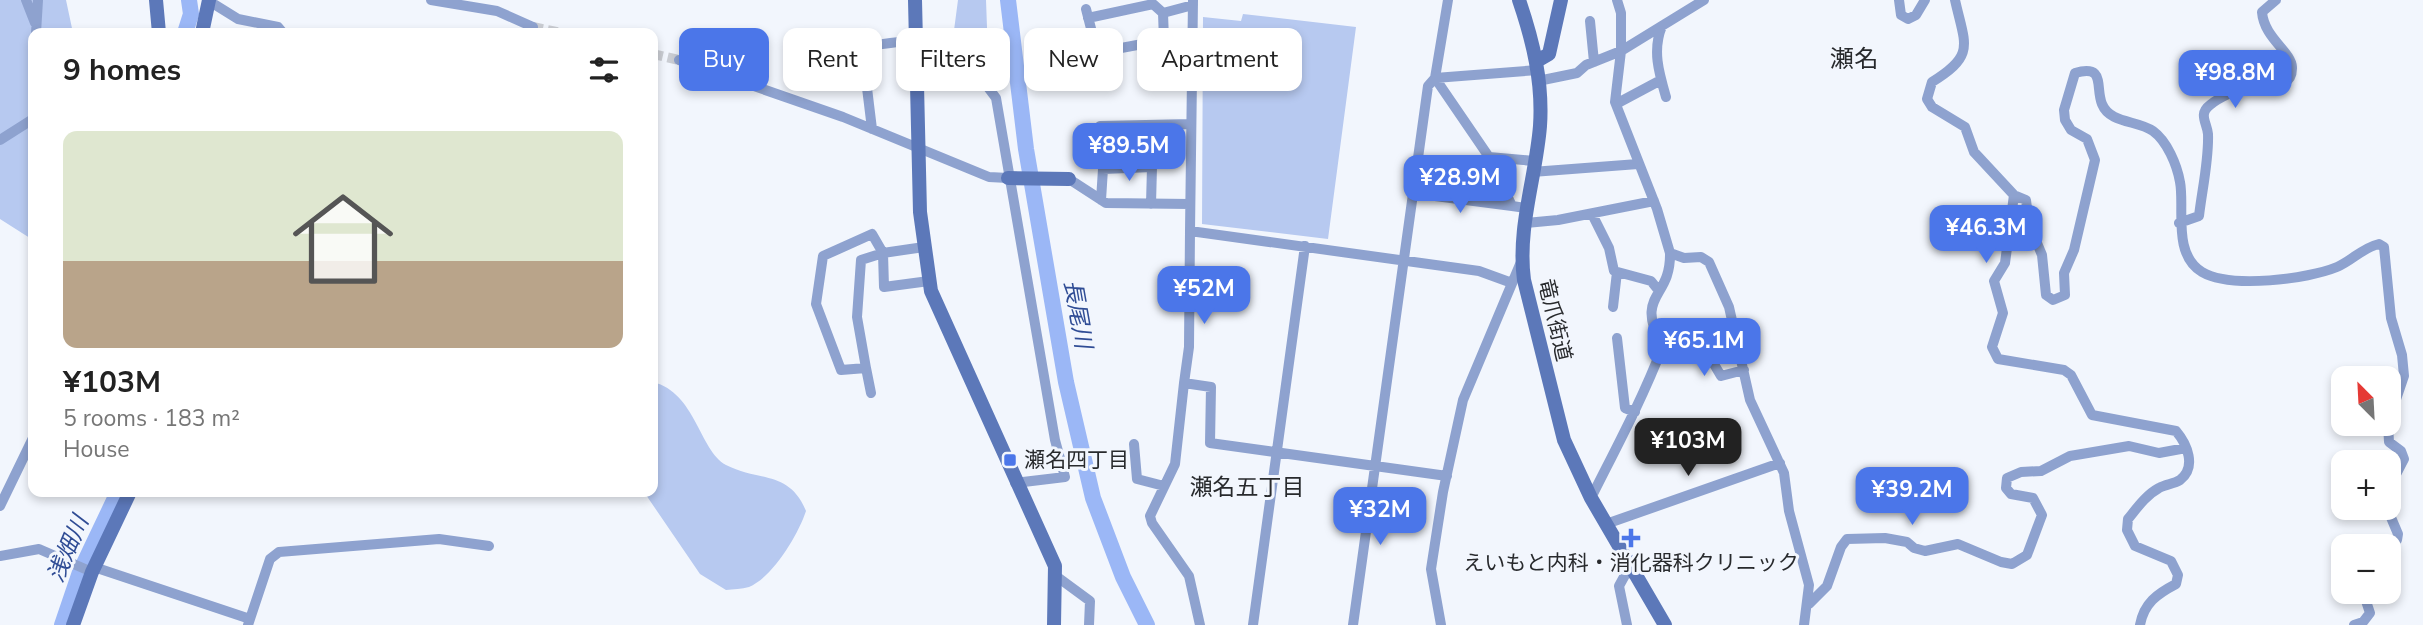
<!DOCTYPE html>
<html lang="en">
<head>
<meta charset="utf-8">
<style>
  body { margin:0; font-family:"Nunito Sans","Noto Sans JP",sans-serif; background:#f2f2f2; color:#222; height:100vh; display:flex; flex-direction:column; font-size:26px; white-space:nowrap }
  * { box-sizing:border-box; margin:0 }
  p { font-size:23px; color:#767676 }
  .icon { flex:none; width:38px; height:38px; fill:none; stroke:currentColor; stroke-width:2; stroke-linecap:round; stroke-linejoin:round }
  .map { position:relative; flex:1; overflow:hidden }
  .details { position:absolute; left:28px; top:28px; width:630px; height:469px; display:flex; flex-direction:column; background:#fff; border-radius:14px; box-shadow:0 4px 10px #0003 }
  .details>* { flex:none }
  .top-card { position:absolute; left:679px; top:28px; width:665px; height:63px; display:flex; gap:14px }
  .needle { width:46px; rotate:336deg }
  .buttons { position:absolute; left:2331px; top:366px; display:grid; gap:14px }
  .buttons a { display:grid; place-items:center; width:70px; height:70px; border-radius:14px; background:#fff; box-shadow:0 4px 10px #0003; font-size:35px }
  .price { position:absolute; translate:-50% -60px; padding:0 16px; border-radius:14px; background:#4b76e9; color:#fff; font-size:23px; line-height:46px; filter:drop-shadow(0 2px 4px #0008) }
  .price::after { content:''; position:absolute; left:50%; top:42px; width:21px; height:16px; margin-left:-10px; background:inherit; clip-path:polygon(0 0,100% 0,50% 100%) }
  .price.selected { background:#222; color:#fff }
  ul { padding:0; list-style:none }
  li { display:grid; align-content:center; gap:14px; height:371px; padding:0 35px }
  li+li { border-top:2px solid #e0e0e0 }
  li span { display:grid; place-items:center; height:217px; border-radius:14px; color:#555 }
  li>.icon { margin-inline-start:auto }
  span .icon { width:126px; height:126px; fill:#fffc; stroke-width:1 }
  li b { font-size:30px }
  h2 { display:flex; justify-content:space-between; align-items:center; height:84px; padding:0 35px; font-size:30px }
  .pill { padding:0 24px; border-radius:14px; background:#fff; box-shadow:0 4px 10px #0003; font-size:24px; line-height:63px }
  .pill.selected { background:#4b76e9; color:#fff }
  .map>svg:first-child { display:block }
  .green { fill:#b7c9f0 }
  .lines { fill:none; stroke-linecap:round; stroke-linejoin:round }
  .river { stroke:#9bb7f6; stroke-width:16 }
  .street-tunnel { stroke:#cacdd3; stroke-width:10; stroke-dasharray:10 5; stroke-linecap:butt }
  .street { stroke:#8ea2cf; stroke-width:10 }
  .secondary { stroke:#5c78b9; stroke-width:14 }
  .poi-dot { fill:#4b76e9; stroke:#f2f6fd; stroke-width:2.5 }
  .labels { text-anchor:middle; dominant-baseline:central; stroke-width:6; stroke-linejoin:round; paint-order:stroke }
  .street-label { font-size:21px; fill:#282a2d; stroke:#f2f6fd }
  .poi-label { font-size:21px; fill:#282a2d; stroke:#f2f6fd; text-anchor:start }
  .water-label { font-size:23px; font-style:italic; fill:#2f4c95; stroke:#f2f6fd }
  .neighbourhood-label { font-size:23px; fill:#282a2d; stroke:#f2f6fd }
  .quarter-label { font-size:24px; fill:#282a2d; stroke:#f2f6fd }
</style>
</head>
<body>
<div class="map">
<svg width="2423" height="625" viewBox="0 0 2423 625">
  <rect width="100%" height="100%" fill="#f2f6fd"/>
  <path class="green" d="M0 0H66L73 33H33V240L0 219Z
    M958 0H986L989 82 951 53Z
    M1243 14 1356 27 1328 239 1202 224 1203 17 1241 21Z
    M653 382C696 393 699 450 726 465 759 482 789 470 806 511 798 535 773 577 749 587 742 589 733 589 726 590L700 574 644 492H653Z"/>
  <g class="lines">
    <path class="river" d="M1008 0 1026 149 1066 382 1093 498 1123 577 1147 625
      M185 33 191 14 189 0
      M62 625 80 572 118 492"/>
    <path class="street-tunnel" d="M533 27 562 33
      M653 54 679 60"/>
    <path class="street" d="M26 0 35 23
      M431 0 497 11 533 27
      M1617 0 1621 13V51L1615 102 1657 209 1670 253 1684 258 1701 257 1709 262 1729 307 1750 400 1784 473 1789 511 1809 585 1804 625
      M1899 0 1901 15 1908 19 1916 15 1925 0
      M1955 0C1965 45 1976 55 1932 82L1927 99 1932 107 1965 127 1974 152 2014 195 2005 263 1994 281 2003 313 1992 347 1998 359 2064 370 2071 375 2092 415 2176 431C2187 444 2197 467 2180 480 2174 484 2166 484 2159 488 2146 495 2137 508 2128 519L2127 530 2135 546 2171 561 2178 575 2176 584C2157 594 2144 603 2140 625
      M209 1 238 19 278 27 283 33
      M1086 9 1097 52
      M1088 18 1153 4 1163 13
      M1590 21 1594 62
      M1662 26C1652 50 1659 73 1666 97
      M36 33 38 0
      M1089 54 1164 40 1163 13 1193 5
      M33 59V84
      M679 60 843 117 989 177 1008 178
      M1538 81 1577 73 1586 65 1621 51 1704 0
      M1616 104 1661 80
      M1100 126 1191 124
      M872 129 862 47C880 45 900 40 917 41 948 43 980 75 996 98L1055 440 1065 477 1015 483
      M0 140 33 119
      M1489 157 1534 161
      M1532 172 1638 164
      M1069 179 1106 203 1190 204
      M1412 193 1512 206
      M2014 195 2026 200 2029 224 2042 255 2046 295 2053 300 2065 295 2064 273 2074 250 2095 160 2087 139 2071 130 2065 120 2064 110 2075 73C2106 64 2095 87 2102 104 2110 124 2138 120 2153 131 2167 141 2177 165 2180 182 2185 207 2172 254 2202 272 2231 289 2308 279 2337 267 2353 260 2362 248 2379 244L2384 247 2391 318 2402 355 2404 376 2389 420
      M1101 200 1103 169 1152 167 1151 204
      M1526 208 1512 206 1489 157 1435 78 1538 70
      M1592 214 1609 248 1614 271 1651 281 1659 291
      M1526 223 1558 220 1654 201
      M2179 223 2199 216C2202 190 2209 160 2208 134 2207 123 2198 114 2210 105 2218 98 2239 88 2249 87 2264 86 2293 91 2292 67 2291 51 2264 38 2262 12L2276 0
      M1190 231 1193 0
      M924 247 883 253 872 234 823 256 816 304 841 370 866 368 857 317 861 260 883 253 884 287 929 281
      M1613 307 1617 272
      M1617 338 1625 408 1635 412
      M1662 348 1690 355 1708 354 1721 376 1744 370
      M866 368 871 393
      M1184 383 1175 464 1150 516 1152 523 1189 576 1200 625
      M2388 424 2389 442 2401 451 2404 459 2389 488
      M1134 444 1137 479 1164 486
      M1447 476 1210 443 1211 387 1184 383 1189 347 1190 231 1479 271 1512 283
      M1591 498C1616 448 1642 400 1662 348 1634 291 1671 301 1670 253
      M0 506 33 438
      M2387 508 2398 534 2397 540 2389 546
      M1606 524 1780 463
      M0 556 39 549 92 572
      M94 567 250 619
      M1056 576 1090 601 1089 625
      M1809 604 1827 586 1841 547 1847 539 1885 538 1907 542 1914 548 1925 551 1958 544 2001 562 2012 564 2027 555 2042 515 2033 498 2011 494 2006 488 2007 478 2021 472 2041 471 2070 456 2129 446 2159 453 2186 448
      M248 625 270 559 279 552 439 539 489 546
      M1253 625 1305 246
      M1353 625 1428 86 1435 78 1448 0
      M1441 625 1431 569 1443 492 1463 400 1521 262
      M1627 625 1619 586 1625 575 1635 570
      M2354 625 2363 622 2370 613 2363 592"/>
    <path class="secondary" d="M156 0 159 33
      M915 0 920 212 931 291 1055 566 1054 625
      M1519 0C1533 41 1543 82 1540 126 1536 177 1517 228 1524 280L1564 440 1591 498 1665 625
      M202 33 209 0
      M1537 61 1549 54 1561 0
      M1008 178 1069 179
      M73 625 92 572 130 492"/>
  </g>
  <g class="poi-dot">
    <rect x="1003" y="453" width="14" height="14" rx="3.5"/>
    <path d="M1627.5 527.5h7v7h7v7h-7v7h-7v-7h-7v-7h7z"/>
  </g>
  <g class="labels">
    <g class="street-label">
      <text transform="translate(1555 320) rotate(77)">竜爪街道</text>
    </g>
    <g class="poi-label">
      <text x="1024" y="460">瀬名四丁目</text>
      <text x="1631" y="563" text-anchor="middle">えいもと内科・消化器科クリニック</text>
    </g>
    <g class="water-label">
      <text transform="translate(1078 314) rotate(80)">長尾川</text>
      <text transform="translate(68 549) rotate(-67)">浅畑川</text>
    </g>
    <g class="neighbourhood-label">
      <text x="1247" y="487">瀬名五丁目</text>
    </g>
    <g class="quarter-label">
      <text x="1854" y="59">瀬名</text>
    </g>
  </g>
</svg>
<div class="buttons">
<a><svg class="needle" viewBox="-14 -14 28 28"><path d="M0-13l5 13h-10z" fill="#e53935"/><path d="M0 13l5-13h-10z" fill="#767676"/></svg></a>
<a>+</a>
<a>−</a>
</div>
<b class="price" style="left:2235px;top:110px">¥98.8M</b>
<b class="price" style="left:1129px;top:183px">¥89.5M</b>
<b class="price" style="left:1460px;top:215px">¥28.9M</b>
<b class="price" style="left:1986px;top:265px">¥46.3M</b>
<b class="price" style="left:1204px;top:326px">¥52M</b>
<b class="price" style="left:1704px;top:378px">¥65.1M</b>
<b class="price selected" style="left:1688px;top:478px">¥103M</b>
<b class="price" style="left:1912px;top:527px">¥39.2M</b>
<b class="price" style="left:1380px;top:547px">¥32M</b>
<div class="top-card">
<a class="pill selected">Buy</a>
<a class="pill">Rent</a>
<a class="pill">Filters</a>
<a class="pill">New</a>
<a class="pill">Apartment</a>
</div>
<section class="details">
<h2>9 homes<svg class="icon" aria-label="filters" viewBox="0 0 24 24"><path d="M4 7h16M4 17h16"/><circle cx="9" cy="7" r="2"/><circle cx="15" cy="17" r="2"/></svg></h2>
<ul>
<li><span style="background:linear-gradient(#dfe7d0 60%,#b9a48a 0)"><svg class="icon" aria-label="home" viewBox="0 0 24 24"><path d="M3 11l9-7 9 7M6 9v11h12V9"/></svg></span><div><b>¥103M</b><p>5 rooms · 183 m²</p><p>House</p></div></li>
</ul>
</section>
</div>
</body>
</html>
